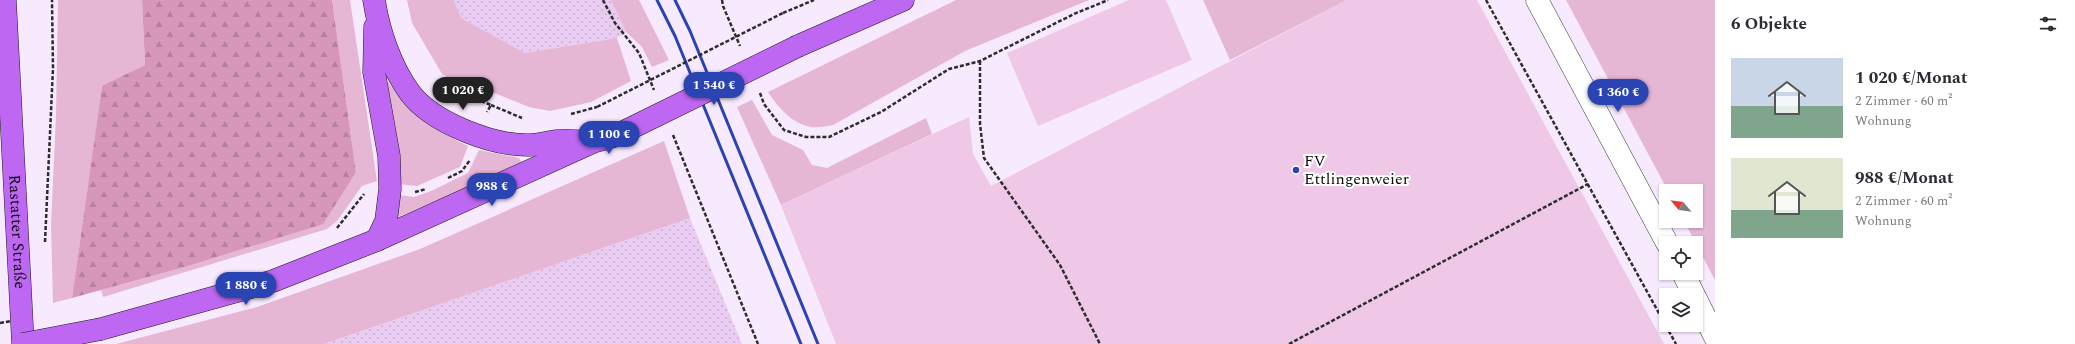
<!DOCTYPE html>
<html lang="de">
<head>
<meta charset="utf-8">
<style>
  body { margin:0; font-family:Spectral,serif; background:#f7f7f7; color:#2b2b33; height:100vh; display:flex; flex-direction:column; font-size:15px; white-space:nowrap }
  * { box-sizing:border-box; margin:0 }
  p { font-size:13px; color:#7c7c81 }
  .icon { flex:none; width:22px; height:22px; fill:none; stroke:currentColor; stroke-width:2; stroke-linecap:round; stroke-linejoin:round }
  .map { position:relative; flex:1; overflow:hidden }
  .drawer { display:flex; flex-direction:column; background:#fff; width:360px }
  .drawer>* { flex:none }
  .needle { width:26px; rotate:299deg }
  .fabs { position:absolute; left:1659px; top:184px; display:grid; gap:8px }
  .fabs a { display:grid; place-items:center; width:44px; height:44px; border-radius:0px; background:#fff; box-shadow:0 1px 3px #0004; font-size:20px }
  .price { position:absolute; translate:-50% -34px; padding:0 9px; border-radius:14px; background:#2b44b3; color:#fff; font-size:13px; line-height:26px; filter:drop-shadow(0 1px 2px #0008) }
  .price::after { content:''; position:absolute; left:50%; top:24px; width:12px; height:9px; margin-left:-6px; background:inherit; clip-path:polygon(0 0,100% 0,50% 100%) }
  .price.on { background:#222; color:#fff }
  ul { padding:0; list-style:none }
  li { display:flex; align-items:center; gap:12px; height:100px; padding:0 16px }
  li span { display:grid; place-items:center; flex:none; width:112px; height:80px; border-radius:0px; color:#555 }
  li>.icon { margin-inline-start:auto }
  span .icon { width:48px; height:48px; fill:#fffc; stroke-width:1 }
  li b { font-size:17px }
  h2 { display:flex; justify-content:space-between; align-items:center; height:48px; padding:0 16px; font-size:17px }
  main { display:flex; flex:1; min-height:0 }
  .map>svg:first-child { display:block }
  .farmland { fill:url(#farmland-dots) }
  .grass { fill:#e6b6d5 }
  .forest { fill:url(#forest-firs) }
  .pitch { fill:#eec8e6 }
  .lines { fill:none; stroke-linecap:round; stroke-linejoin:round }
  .minor-casing { stroke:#3e3e3e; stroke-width:23 }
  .major-casing { stroke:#1c1c1c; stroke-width:23 }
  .path { stroke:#2d2d2d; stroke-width:2.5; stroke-dasharray:4 2; stroke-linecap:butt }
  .minor { stroke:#fff; stroke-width:22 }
  .major { stroke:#bd67f2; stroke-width:22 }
  .rail { stroke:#2b44b3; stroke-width:3 }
  .major-bridge-casing { stroke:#1c1c1c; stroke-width:23; stroke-linecap:butt }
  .path-bridge { stroke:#2d2d2d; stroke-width:2.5; stroke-dasharray:4 2; stroke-linecap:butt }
  .major-bridge { stroke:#bd67f2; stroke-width:22 }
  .poi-dot { fill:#2b44b3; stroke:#fff; stroke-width:1.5 }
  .labels { text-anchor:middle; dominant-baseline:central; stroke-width:4; stroke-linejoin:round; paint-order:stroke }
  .poi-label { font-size:16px; fill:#0b0b0b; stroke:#fff; text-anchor:start }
  .street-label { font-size:16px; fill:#0b0b0b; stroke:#fff }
</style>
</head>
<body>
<main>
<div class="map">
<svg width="1715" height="344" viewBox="0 0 1715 344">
  <defs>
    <pattern id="farmland-dots" width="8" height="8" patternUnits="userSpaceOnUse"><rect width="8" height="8" fill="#eaccf2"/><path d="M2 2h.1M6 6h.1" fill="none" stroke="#c7aece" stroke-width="1.8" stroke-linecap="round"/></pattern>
    <pattern id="forest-firs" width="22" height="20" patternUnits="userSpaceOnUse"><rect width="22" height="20" fill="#d697bb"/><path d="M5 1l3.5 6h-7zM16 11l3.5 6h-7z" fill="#b6819f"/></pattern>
  </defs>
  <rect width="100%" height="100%" fill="#f8eafe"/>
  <path class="farmland" d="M454 0H611L626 32 617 38 525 53 461 18Z
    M690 218 742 344H324Z"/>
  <path class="grass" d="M58 0H142L145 65 102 87 72 298 53 303 51 225 56 115Z
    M332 0H350L377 181 362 186 337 221 327 229 103 297 101 290 181 268 356 172Z
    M407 0H454L461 18 525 53 617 38 631 81 591 102 550 111 529 107 492 92 460 85 442 74 412 23Z
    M611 0H639L669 60 652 67 642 47 626 32Z
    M956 0H1089L965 51 833 125C827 126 818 128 811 127 791 123 779 108 768 92Z
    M1203 0H1347L1230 60Z
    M1566 0H1715V280L1684 221H1696V191H1668Z
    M388 82C410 113 434 130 468 146L460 167 417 186 399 184 383 83Z
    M752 100 772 135 803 150 812 165 827 168 926 118 932 134 781 205 737 107Z
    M664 141 690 218 324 344H116L257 307 420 249Z
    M479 150 519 158 522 163 398 217 395 216 399 195 414 197 431 191 468 173Z"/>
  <path class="forest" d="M142 0H332L356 172 323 224 181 268 72 298 102 86 145 65Z"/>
  <path class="pitch" d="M1129 0H1166L1192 60 1038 126 1007 53Z
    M1347 0H1477L1664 344H836L781 205 969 117 973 154 991 186Z"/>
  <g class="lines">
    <g class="minor-casing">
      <path id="minor" d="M1537 0 1667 243
        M1683 273 1694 295
        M1696 299 1715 337"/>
    </g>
    <g class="major-casing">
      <g id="major">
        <path id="s1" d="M5 0 23 344"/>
        <path d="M374 0C379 32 391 67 410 93 433 123 493 146 530 145 539 145 548 142 557 141 567 140 578 141 588 142"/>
        <path d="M375 27 374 72 389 156 390 189 386 221 377 240"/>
        <path d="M798 46 903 0"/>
        <path d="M101 329 273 281 377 240 593 142 615 136"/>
      </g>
    </g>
    <path class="path" d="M603 0 615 23 639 53 654 90
      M722 0 723 6 740 46
      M1486 0 1676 344
      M783 13 814 0
      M980 61V124L984 158 1060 265 1100 344
      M760 93 764 104 784 130 806 137H829L881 112 949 69 980 61 1074 14 1108 0
      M452 94 476 99 491 105 487 112
      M491 105 522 118
      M571 114 597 107
      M673 135 758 344
      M448 178 462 171 470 160
      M415 192 426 189
      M337 228 364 194
      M45 242 53 68 52 0
      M1289 344 1588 184"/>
    <use href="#minor" class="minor"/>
    <use href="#major" class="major"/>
    <path class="rail" d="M657 0 675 36 801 344
      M675 0 690 31 818 344"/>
    <g class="major-bridge-casing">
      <path id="major-bridge" d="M615 136 798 46
        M23 344 101 329"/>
    </g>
    <path class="path-bridge" d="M597 107 783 13
      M0 323 11 321"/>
    <use href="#major-bridge" class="major-bridge"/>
  </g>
  <circle class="poi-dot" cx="1296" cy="170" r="4"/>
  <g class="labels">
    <g class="poi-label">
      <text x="1304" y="161">FV<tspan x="1304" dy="18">Ettlingenweier</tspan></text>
    </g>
    <g class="street-label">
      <text stroke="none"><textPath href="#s1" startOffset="232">Rastatter Straße</textPath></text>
    </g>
  </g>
</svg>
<div class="fabs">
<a><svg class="needle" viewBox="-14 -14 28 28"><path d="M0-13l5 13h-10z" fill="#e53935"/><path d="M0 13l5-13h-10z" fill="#7c7c81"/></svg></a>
<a><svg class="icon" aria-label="locate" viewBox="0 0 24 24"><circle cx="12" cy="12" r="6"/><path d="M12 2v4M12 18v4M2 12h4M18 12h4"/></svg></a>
<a><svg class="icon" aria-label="layers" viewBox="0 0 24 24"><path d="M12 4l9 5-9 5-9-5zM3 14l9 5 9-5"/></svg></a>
</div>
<b class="price" style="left:714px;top:106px">1 540 €</b>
<b class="price on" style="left:463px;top:111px">1 020 €</b>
<b class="price" style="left:1618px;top:113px">1 360 €</b>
<b class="price" style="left:609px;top:155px">1 100 €</b>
<b class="price" style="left:492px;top:207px">988 €</b>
<b class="price" style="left:246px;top:306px">1 880 €</b>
</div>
<section class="drawer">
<h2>6 Objekte<svg class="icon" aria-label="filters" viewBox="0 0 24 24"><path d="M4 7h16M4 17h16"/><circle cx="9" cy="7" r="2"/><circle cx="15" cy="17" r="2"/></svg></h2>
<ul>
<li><span style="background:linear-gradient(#c9d6e8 60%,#7fa58c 0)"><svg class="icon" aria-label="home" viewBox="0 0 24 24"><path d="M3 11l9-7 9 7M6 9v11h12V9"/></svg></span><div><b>1 020 €/Monat</b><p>2 Zimmer · 60 m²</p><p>Wohnung</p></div></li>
<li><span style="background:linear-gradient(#dfe7d0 65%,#7fa58c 0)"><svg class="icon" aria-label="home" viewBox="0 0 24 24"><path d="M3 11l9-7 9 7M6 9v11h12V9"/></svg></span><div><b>988 €/Monat</b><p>2 Zimmer · 60 m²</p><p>Wohnung</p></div></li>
</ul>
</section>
</main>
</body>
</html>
